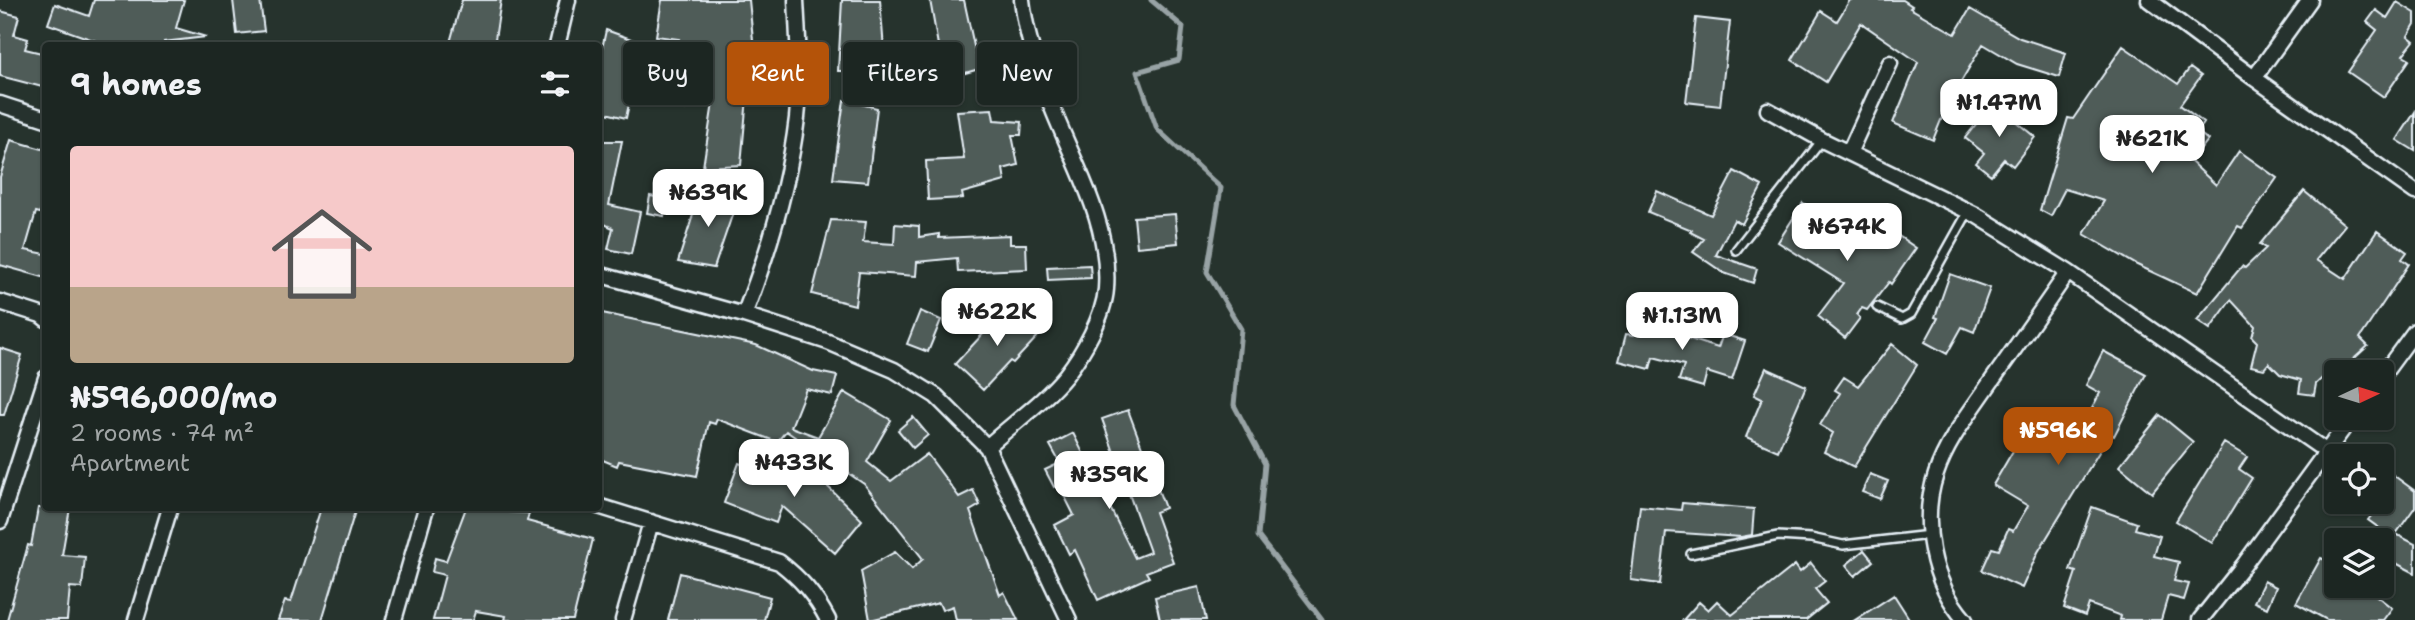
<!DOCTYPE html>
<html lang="en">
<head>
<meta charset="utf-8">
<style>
  body { margin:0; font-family:"Shantell Sans",sans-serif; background:#252e2a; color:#f1f3f6; height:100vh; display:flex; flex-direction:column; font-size:26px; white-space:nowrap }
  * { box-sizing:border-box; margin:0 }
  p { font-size:23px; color:#a0a5a5 }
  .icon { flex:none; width:38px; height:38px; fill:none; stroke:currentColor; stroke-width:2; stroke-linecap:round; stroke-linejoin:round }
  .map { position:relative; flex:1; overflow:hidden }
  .side { position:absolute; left:42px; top:42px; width:560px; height:469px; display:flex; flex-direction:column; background:#1c2622; border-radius:7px; box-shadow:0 2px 5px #0004,0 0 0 2px #3a4340 }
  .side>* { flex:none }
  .guide { position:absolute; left:623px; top:42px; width:665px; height:63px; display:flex; gap:14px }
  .needle { width:46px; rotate:86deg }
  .controls { position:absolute; left:2324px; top:360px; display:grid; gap:14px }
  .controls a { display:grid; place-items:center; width:70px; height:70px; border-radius:7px; background:#1c2622; box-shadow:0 2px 5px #0004,0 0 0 2px #3a4340; font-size:35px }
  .price { position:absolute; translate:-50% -60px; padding:0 16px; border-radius:14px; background:#fff; color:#222; font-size:23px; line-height:46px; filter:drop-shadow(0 2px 4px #0008) }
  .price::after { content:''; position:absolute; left:50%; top:42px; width:21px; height:16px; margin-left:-10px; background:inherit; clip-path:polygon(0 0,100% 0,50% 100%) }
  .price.on { background:#b45309; color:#fff }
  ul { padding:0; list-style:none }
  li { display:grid; align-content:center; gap:14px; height:371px; padding:0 28px }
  li span { display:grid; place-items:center; height:217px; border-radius:7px; color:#555 }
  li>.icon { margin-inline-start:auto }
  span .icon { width:126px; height:126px; fill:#fffc; stroke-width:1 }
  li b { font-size:30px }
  h2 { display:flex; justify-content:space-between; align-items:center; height:84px; padding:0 28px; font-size:30px }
  .chip { padding:0 24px; border-radius:7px; background:#1c2622; box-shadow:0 2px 5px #0004,0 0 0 2px #3a4340; font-size:24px; line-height:63px }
  .chip.on { background:#b45309; color:#fff }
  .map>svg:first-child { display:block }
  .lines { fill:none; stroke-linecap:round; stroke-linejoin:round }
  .stream { stroke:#98a3a5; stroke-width:5 }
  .building { fill:#505c59; stroke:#e8f1f8; stroke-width:2 }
  .lane-casing { stroke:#e8f1f8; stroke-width:12 }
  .street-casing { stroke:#e8f1f8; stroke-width:19 }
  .lane { stroke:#26332d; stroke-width:7 }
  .street { stroke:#26332d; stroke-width:14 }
</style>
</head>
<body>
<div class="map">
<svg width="2415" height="620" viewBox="0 0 2415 620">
  <rect width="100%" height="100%" fill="#26332d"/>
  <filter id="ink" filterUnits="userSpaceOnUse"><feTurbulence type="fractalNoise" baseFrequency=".0143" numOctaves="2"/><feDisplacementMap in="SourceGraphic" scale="14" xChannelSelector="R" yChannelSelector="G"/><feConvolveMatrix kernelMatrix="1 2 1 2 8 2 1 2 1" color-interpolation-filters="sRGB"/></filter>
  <g filter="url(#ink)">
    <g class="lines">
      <path class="stream" d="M1151 0 1183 27 1179 60 1137 72 1157 129 1221 188 1207 272 1241 329 1234 405 1265 464 1258 536 1322 620"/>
    </g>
    <path class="building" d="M94 0H184L176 28 206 37 164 42V46H110L48 24 55 4 89 16Z
      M233 0H260L264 31 237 34Z
      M462 0H501L494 46H449Z
      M662 0H749L756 70 777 71 776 87 748 86 741 165 703 167 713 103 689 96 685 109 665 104 677 59 679 39 656 36Z
      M842 0H880L884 49 909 48 910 55 939 51 930 0H964L979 69 941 80 942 87 912 91V99L891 100 890 71H838Z
      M1850 0H1903L1912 6 1910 8 1955 34 1970 9 2020 38 2066 53 2059 77 2017 64 1983 44 1959 85 1956 83 1933 140 1893 123 1918 62 1861 23 1826 82 1792 60 1821 11 1837 21Z
      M2397 2 2415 13V24L2408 36 2414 41 2403 55 2410 59 2384 97 2348 72 2377 30 2367 22 2376 10 2387 18Z
      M0 11 19 16 14 35 28 39 25 49 46 54V88L0 76Z
      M1696 18 1730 22 1720 106 1686 102Z
      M606 30 642 43 626 118 598 111V67Z
      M2123 46 2178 84 2190 68 2201 76 2180 105 2204 123 2198 132 2208 140 2191 162 2216 185 2239 151 2277 178 2242 228 2238 226 2197 293 2137 265 2084 234 2104 201 2065 189 2051 216 2040 210 2068 118 2073 119Z
      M844 100 877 108 868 182 833 179Z
      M1993 103 2035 137 2013 166 2004 159 1991 175 1976 163 1984 153 1965 138Z
      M992 109 994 120 1022 122 1021 135H1012L1018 165 1003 169 1005 181 962 193 963 198 928 200 926 161 964 159 957 111Z
      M2415 112V151L2397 140Z
      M11 140 46 150V193L40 213 36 212 25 250 46 254V278L0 265V177Z
      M598 141H622L609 205 640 212 631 254 608 249 613 228 598 221Z
      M1734 171 1762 186 1742 224 1734 220 1716 255 1757 269 1753 283 1724 273 1693 252 1704 239 1690 232 1692 230 1648 212 1657 191 1711 215Z
      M2304 191 2345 225 2316 260 2345 279 2377 231 2407 252 2402 259 2409 264 2360 338 2368 346 2345 367 2336 365 2316 384 2314 395 2299 393 2301 380 2280 374 2269 363 2264 369 2251 366 2257 342 2252 337 2255 326 2231 300 2210 329 2197 320 2242 266 2245 268 2266 248 2260 244Z
      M700 193 739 195 714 268 678 262Z
      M650 196 667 199 664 216 647 213Z
      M1803 203 1867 244 1881 224 1916 248 1891 284 1889 282 1867 310 1862 308 1857 315 1860 318 1845 338 1818 316 1843 283 1778 242Z
      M1175 214 1178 243 1137 247 1134 217Z
      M831 220 866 222 863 242 894 244 895 224 919 226V237L939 234V238L1010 235V244H1026L1027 269 958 272 957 258 917 262 916 276 859 272 855 305 812 294Z
      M1090 265 1091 278 1048 280 1047 267Z
      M1950 274 1990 288 1974 332 1962 327 1947 354 1925 342 1938 318 1935 317Z
      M1009 306 1039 335 1013 363 1010 361 983 390 955 364Z
      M920 311 941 320 928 352 907 344Z
      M602 313 756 345 813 371 837 376 832 395 806 389 791 427 818 437 844 392 891 420 867 462 891 481 927 454 959 497 973 490 980 505 970 511 1000 595 1004 592 1018 620H956L953 606 942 610 939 603 870 620 861 571 895 552 912 569 923 559 864 484 786 431 777 442 717 419 715 424 709 422 697 476 619 461 617 466 598 458V329Z
      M1670 320 1690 325 1687 338 1718 348 1723 334 1745 341 1732 380 1707 372 1703 387 1679 380 1684 365 1653 357 1650 369 1619 361 1626 334 1634 335 1637 324 1667 331Z
      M1892 344 1917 365 1854 467 1824 452 1833 433 1820 425 1840 393 1835 390 1844 377 1858 386Z
      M0 348 22 355 4 415H0Z
      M2103 351 2146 374 2114 436 2110 434 2038 552 2022 588 1982 570 1992 548 1999 550 2008 529 2013 531 2028 506 1993 485 2017 444 2021 447 2038 415 2054 424 2058 416 2071 424 2075 417 2085 422 2100 393 2086 385Z
      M1766 368 1806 386 1778 451 1746 437 1762 399 1754 395Z
      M1128 410 1165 508 1155 512 1173 562 1146 572 1149 577 1098 600 1075 550 1069 554 1055 525 1074 515 1059 485 1054 487 1045 470 1060 463 1050 445 1073 433 1135 558 1150 552 1102 419Z
      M2160 415 2193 442 2152 493 2119 466Z
      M913 417 928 435 913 448 898 430Z
      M2224 443 2247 457 2239 469 2252 478 2212 543 2176 521Z
      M786 446 862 520 835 553 782 506 776 523 724 503 739 463 773 477Z
      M2389 472 2415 491V507L2393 538 2368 520 2382 502V481Z
      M1870 474 1888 481 1880 499 1862 492Z
      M1682 503 1754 509 1752 535 1741 537 1666 532 1660 584 1631 580 1640 506 1681 510Z
      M2092 507 2137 523 2135 529 2160 536 2154 556 2179 562 2174 581 2189 584 2184 600 2168 596 2161 620H2120L2121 616 2089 604 2085 616 2064 608 2076 572 2070 570Z
      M38 508H70L62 555 85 557 82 588 70 587 67 620H7L28 545 31 546Z
      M321 508H356L322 620H278L285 601 291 602Z
      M466 508H509L508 512 529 513 527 521 593 539 573 620H505L506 616 476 611 473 620H433L445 575 432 572 435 558 446 561Z
      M2396 534 2415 544V573L2384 557Z
      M1864 550 1873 561 1855 576 1846 565Z
      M2321 558 2336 566V586H2364L2392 608 2383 620H2327L2296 603Z
      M1811 563 1825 581 1815 589 1827 603 1806 620H1683L1699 602 1708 610 1717 601 1732 615 1795 565 1800 572Z
      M680 573 770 597 764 620H668Z
      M2264 581 2276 587 2267 608 2254 602Z
      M1199 587 1206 620H1160L1155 597Z
      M1894 595 1910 620H1855Z"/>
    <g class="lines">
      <g class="lane-casing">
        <path id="lane" d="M1736 250 1822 140
          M1877 307 1902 319 1911 314 1968 212
          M1691 554 1778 536 1811 538 1843 545 1930 535"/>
      </g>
      <g class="street-casing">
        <path id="street" d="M2149 0 2254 78 2415 192
          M557 46 568 0
          M2254 78 2310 0
          M0 104 46 119
          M1768 110 1822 140 1976 215 2068 272 2327 452
          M1849 153 1890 63
          M598 274 744 315 828 342 894 370 936 396 987 447 1069 620
          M0 302 41 315 46 319
          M744 315C769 251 789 186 797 118 801 79 798 39 796 0
          M2382 376 2415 331
          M987 447C1012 424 1045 401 1066 375 1083 353 1104 316 1106 289 1111 220 1071 160 1048 97 1036 66 1026 34 1022 0
          M598 506 779 562C801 579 815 595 828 620
          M0 521 46 378
          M136 620 170 508
          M394 620 426 508
          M623 620 651 522
          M1965 620C1932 583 1920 521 1936 474 1947 441 1969 414 1988 386 2015 348 2042 310 2068 272
          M2200 620 2243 566 2351 418"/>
      </g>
      <use href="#lane" class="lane"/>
      <use href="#street" class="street"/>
    </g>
  </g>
</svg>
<div class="controls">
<a><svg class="needle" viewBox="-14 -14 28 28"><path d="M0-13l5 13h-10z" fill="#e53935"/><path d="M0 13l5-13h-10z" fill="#a0a5a5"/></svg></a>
<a><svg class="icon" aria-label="locate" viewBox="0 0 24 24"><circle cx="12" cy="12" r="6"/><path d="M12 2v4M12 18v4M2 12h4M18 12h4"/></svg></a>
<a><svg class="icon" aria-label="layers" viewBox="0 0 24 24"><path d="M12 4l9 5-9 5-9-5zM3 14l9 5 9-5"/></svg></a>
</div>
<b class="price" style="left:1999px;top:139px">₦1.47M</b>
<b class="price" style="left:2152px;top:175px">₦621K</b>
<b class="price" style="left:708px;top:229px">₦639K</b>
<b class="price" style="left:1847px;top:263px">₦674K</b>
<b class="price" style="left:997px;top:348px">₦622K</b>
<b class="price" style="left:1682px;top:352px">₦1.13M</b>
<b class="price on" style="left:2058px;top:467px">₦596K</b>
<b class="price" style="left:794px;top:499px">₦433K</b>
<b class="price" style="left:1109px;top:511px">₦359K</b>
<div class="guide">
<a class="chip">Buy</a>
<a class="chip on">Rent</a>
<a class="chip">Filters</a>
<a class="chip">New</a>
</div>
<section class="side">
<h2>9 homes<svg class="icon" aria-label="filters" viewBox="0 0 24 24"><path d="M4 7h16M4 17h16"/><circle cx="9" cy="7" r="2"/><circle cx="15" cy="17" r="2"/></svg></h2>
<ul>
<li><span style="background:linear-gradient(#f6c9c9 65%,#b9a48a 0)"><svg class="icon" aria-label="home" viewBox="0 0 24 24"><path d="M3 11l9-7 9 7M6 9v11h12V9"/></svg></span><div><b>₦596,000/mo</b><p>2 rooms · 74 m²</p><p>Apartment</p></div></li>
</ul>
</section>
</div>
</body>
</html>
